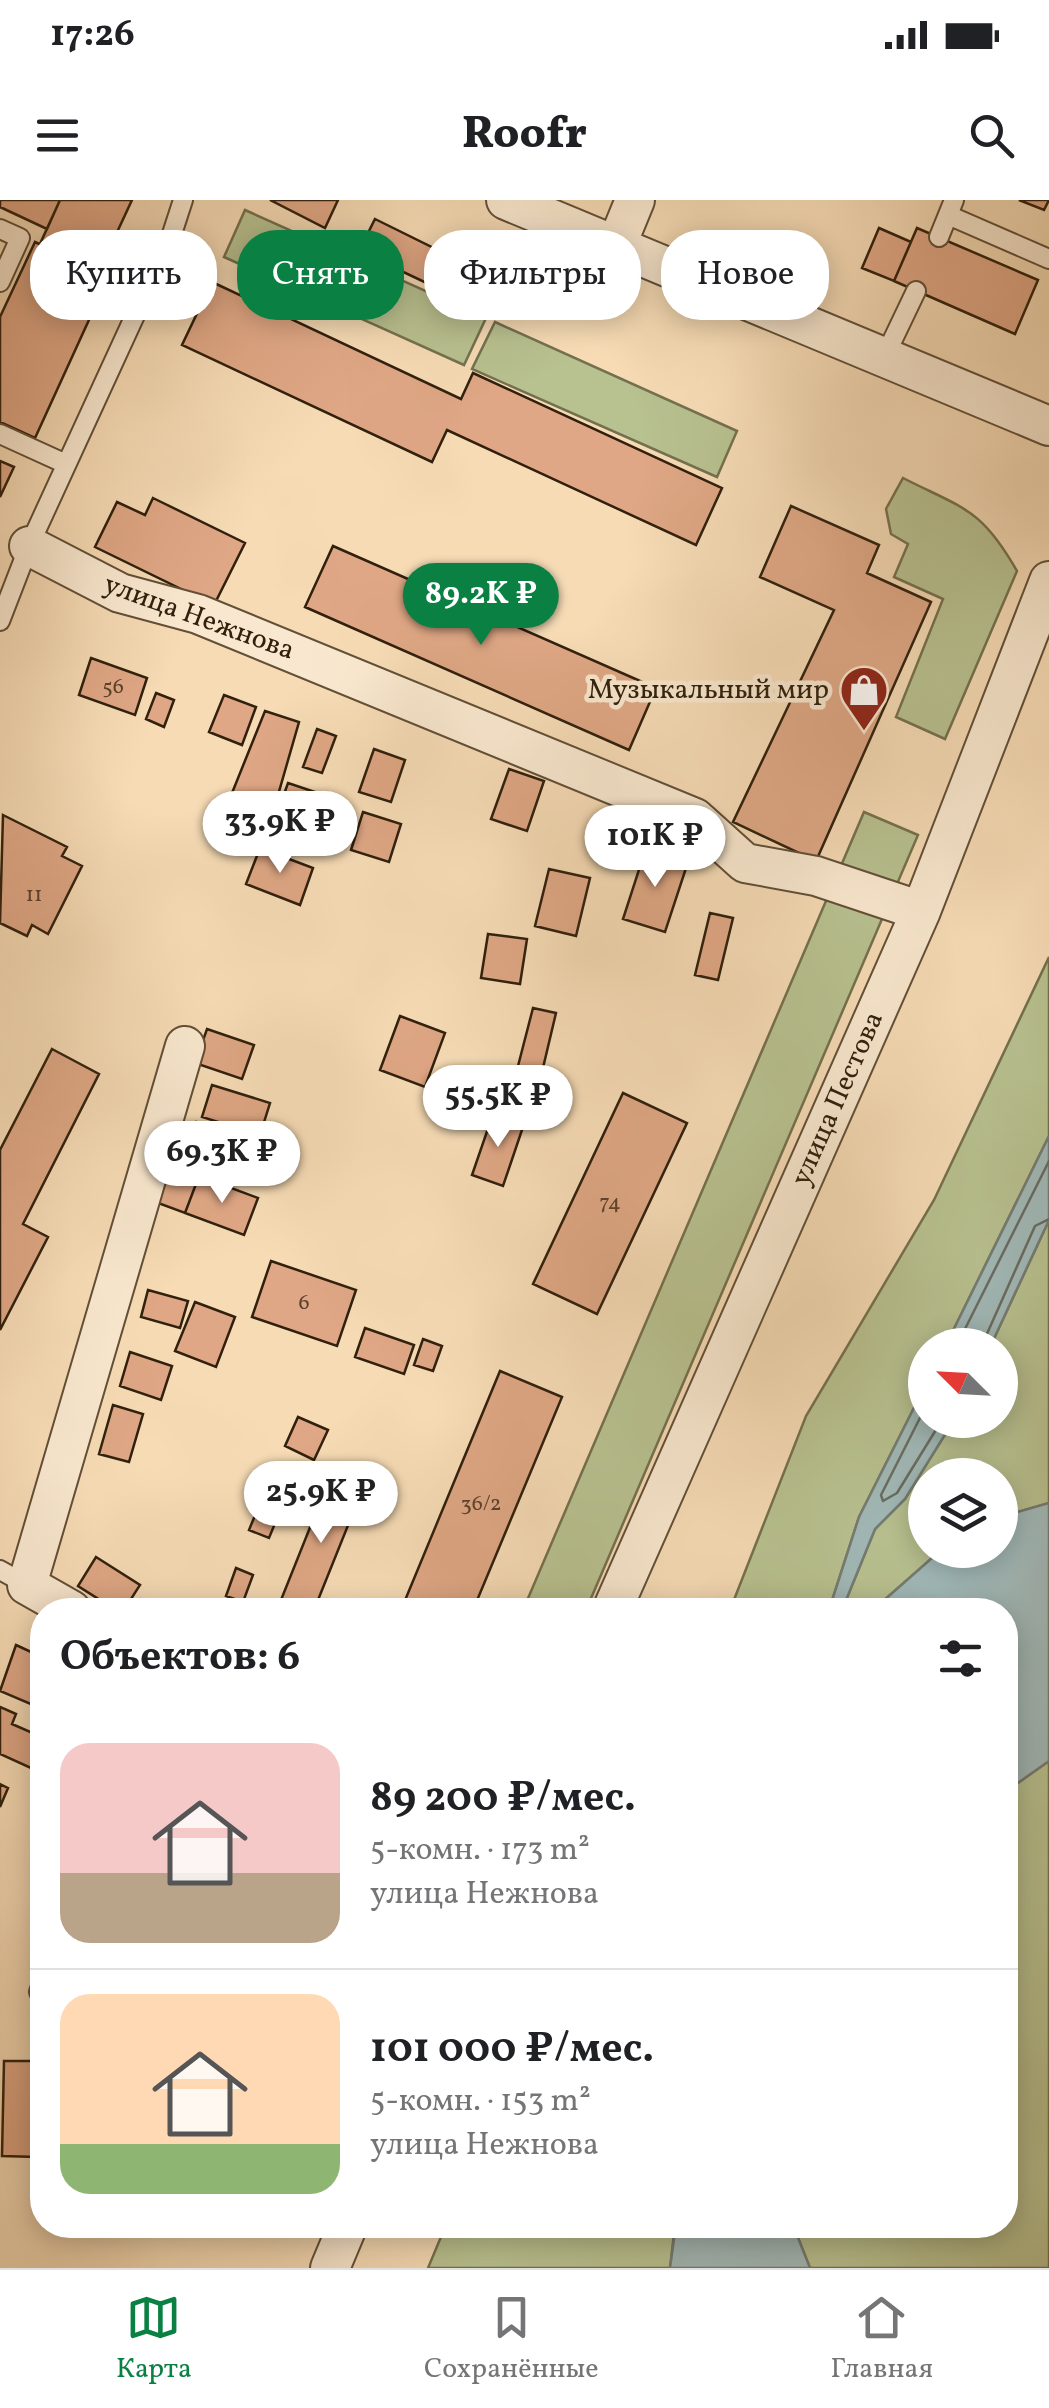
<!DOCTYPE html>
<html lang="ru">
<head>
<meta charset="utf-8">
<style>
  body { margin:0; font-family:Vollkorn,serif; background:#f6f6f6; color:#202124; height:100vh; display:flex; flex-direction:column; font-size:38px; white-space:nowrap }
  * { box-sizing:border-box; margin:0 }
  p { font-size:32px; color:#757577 }
  .icon { flex:none; width:55px; height:55px; fill:none; stroke:currentColor; stroke-width:2; stroke-linecap:round; stroke-linejoin:round }
  .map { position:relative; flex:1; overflow:hidden }
  .side { position:absolute; left:30px; top:1398px; width:988px; height:640px; display:flex; flex-direction:column; background:#fff; border-radius:40px; box-shadow:0 5px 25px #0003 }
  .side>* { flex:none }
  .hud { position:absolute; left:30px; top:30px; width:990px; height:90px; display:flex; gap:20px }
  .needle { width:65px; rotate:294deg }
  .fabs { position:absolute; left:908px; top:1128px; display:grid; gap:20px }
  .fabs a { display:grid; place-items:center; width:110px; height:110px; border-radius:50%; background:#fff; box-shadow:0 5px 25px #0003; font-size:50px }
  .price { position:absolute; translate:-50% -85px; padding:0 22px; border-radius:35px; background:#fff; color:#222; font-size:32px; line-height:65px; filter:drop-shadow(0 2px 5px #0008) }
  .price::after { content:''; position:absolute; left:50%; top:60px; width:30px; height:22px; margin-left:-15px; background:inherit; clip-path:polygon(0 0,100% 0,50% 100%) }
  .price.active { background:#0b8043; color:#fff }
  ul { padding:0; list-style:none }
  li { display:flex; align-items:center; gap:30px; height:250px; padding:0 30px }
  li+li { border-top:2px solid #e0e0e0 }
  li span { display:grid; place-items:center; flex:none; width:280px; height:200px; border-radius:30px; color:#555 }
  li>.icon { margin-inline-start:auto }
  span .icon { width:120px; height:120px; fill:#fffc; stroke-width:1 }
  li b { font-size:42px }
  h2 { display:flex; justify-content:space-between; align-items:center; height:120px; padding:0 30px; font-size:42px }
  .pill { padding:0 35px; border-radius:40px; background:#fff; box-shadow:0 5px 25px #0003; font-size:35px; line-height:90px }
  .pill.active { background:#0b8043; color:#fff }
  .status { display:flex; justify-content:space-between; align-items:center; height:70px; padding:0 50px; background:#fff; direction:ltr }
  .status svg { height:28px; fill:currentColor }
  header { display:flex; justify-content:space-between; align-items:center; height:130px; padding:0 30px; background:#fff; font-size:45px; font-weight:800 }
  .tabs { display:flex; justify-content:space-around; align-items:center; height:140px; border-top:2px solid #e0e0e0; background:#fff; font-size:28px; color:#757577 }
  .tabs a { display:grid; justify-items:center; gap:5px }
  .tabs .active { color:#0b8043 }
  .map>svg:first-child { display:block }
  .green { fill:#b8c190; stroke:#74704e; stroke-width:2.5 }
  .water { fill:#a1b9b8; stroke:#747c74; stroke-width:2.5 }
  .lines { fill:none; stroke-linecap:round; stroke-linejoin:round }
  .shore { stroke:#686c62; stroke-width:2.5 }
  .building { fill:#dfa785; stroke:#30200d; stroke-width:2.5 }
  .lane-casing { stroke:#624f37; stroke-width:22 }
  .street-casing { stroke:#624f37; stroke-width:42 }
  .lane { stroke:#f9e8cf; stroke-width:18 }
  .street { stroke:#f9e8cf; stroke-width:38 }
  .labels { text-anchor:middle; dominant-baseline:central; stroke-width:9; stroke-linejoin:round; paint-order:stroke }
  .number-label { font-size:22px; fill:#5c422b }
  .street-label { font-size:28px; fill:#30200d; stroke:#f9e8cf }
  .poi-label { font-size:28px; fill:#30200d; stroke:#f9e8cf; text-anchor:end }
</style>
</head>
<body>
<div class="status"><b>17:26</b><svg viewBox="0 0 49 12"><path d="M0 12V9h3v3zM5 12V6h3v6zM10 12V3h3v9zM15 12V0h3v12zM26 1h20v11H26zM47 4h2v5h-2z"/></svg></div>
<header><svg class="icon" aria-label="menu" viewBox="0 0 24 24"><path d="M4 6h16M4 12h16M4 18h16"/></svg>Roofr<svg class="icon" aria-label="search" viewBox="0 0 24 24"><circle cx="10" cy="10" r="6"/><path d="M15 15l6 6"/></svg></header>
<div class="map">
<svg width="1049" height="2068" viewBox="0 0 1049 2068">
  <rect width="100%" height="100%" fill="#f6dbb5"/>
  <filter id="stains"><feTurbulence type="fractalNoise" baseFrequency=".002" numOctaves="4"/><feColorMatrix values="0 0 0 0 .2 0 0 0 0 .09 0 0 0 0 .02 0 0 0 .5 -.17"/></filter>
  <radialGradient id="worn" r=".72"><stop offset=".6" stop-color="#630" stop-opacity="0"/><stop offset="1" stop-color="#630" stop-opacity=".3"/></radialGradient>
  <path class="green" d="M245 10 486 118 464 165 224 57Z
    M495 122 737 231 717 277 472 169Z
    M903 278C964 309 981 308 1017 371L945 539 896 517 943 399 894 377 908 344 891 334 886 309Z
    M864 612 918 635 586 1410H523Z
    M1049 757V936L946 1145H925V1186L859 1317 829 1410H730L806 1216 934 1000Z
    M1049 1020V1303L1000 1317V1275H925V1350H950L932 1358 873 1410H842L875 1329 905 1299 954 1220H1000V1145H991Z
    M1049 1561V2068H810L793 2025H1005V1592Z
    M446 2025H675L670 2068H428Z"/>
  <path class="water" d="M1049 936V1020L991 1145H946Z
    M925 1186V1220H954L905 1299 875 1329 842 1410H829L859 1317Z
    M1049 1303V1561L1005 1592V1410H873L932 1358 950 1350H1000V1317Z
    M676 2025H793L810 2068H670Z"/>
  <g class="lines">
    <path class="shore" d="M957 1145 1049 961
      M982 1145 1035 1026 1049 1019
      M925 1208 881 1295 883 1301 897 1293 942 1220"/>
  </g>
  <path class="building" d="M0 0H60L47 29 0 7Z
    M60 0H132L99 71 40 44Z
    M270 0H338L325 28Z
    M1019 0H1049L1044 10Z
    M375 19 450 56 435 87 359 51Z
    M879 28 911 42 894 81 862 68Z
    M917 28 1038 80 1015 134 894 81Z
    M35 42 109 76 35 238 0 222V117Z
    M212 82 461 199 473 173 722 288 696 345 447 230 432 262 182 145Z
    M0 261 14 267 0 297Z
    M153 298 245 343 214 405 95 347 117 302 145 315Z
    M791 306 879 345 867 373 931 402 816 661 733 622 834 410 760 377Z
    M333 346 656 488 629 550 305 407Z
    M91 458 147 478 135 515 79 495Z
    M156 493 174 500 164 527 146 519Z
    M224 495 256 507 242 545 209 532Z
    M265 511 299 522 270 623 226 608Z
    M317 529 336 536 322 573 303 567Z
    M374 549 405 560 391 602 359 592Z
    M509 569 544 581 527 631 491 619Z
    M288 583 315 592 297 642 270 633Z
    M363 612 401 624 389 662 351 650Z
    M3 615 67 647 62 656 82 666 48 734 32 725 27 736 0 723Z
    M260 648 313 668 300 705 246 684Z
    M646 648 688 662 665 732 623 719Z
    M549 669 590 678 576 736 535 726Z
    M710 713 733 718 718 780 695 775Z
    M488 734 527 739 520 784 481 778Z
    M533 808 556 813 542 872 518 866Z
    M400 816 445 833 425 887 380 870Z
    M207 829 254 845 242 879 195 863Z
    M52 849 99 874 23 1024 48 1037 0 1130V950Z
    M212 885 270 903 260 935 202 917Z
    M623 893 687 923 597 1114 533 1084Z
    M493 914 524 924 503 986 472 975Z
    M196 922 242 938 227 981 181 964Z
    M164 963 199 976 185 1013 150 1000Z
    M199 976 258 998 244 1035 185 1013Z
    M271 1061 356 1090 337 1146 252 1117Z
    M148 1090 188 1101 180 1128 141 1117Z
    M195 1102 235 1117 216 1167 175 1151Z
    M365 1128 414 1145 404 1174 355 1157Z
    M423 1139 442 1146 433 1171 414 1165Z
    M130 1152 172 1166 161 1200 120 1186Z
    M500 1171 562 1197 473 1410H401Z
    M113 1205 143 1214 129 1262 99 1254Z
    M298 1217 328 1230 314 1260 285 1246Z
    M272 1274 292 1282 269 1338 249 1330Z
    M331 1275 363 1288 314 1410H277Z
    M96 1357 140 1385 124 1410H116L78 1386Z
    M236 1368 253 1375 243 1402 226 1396Z
    M16 1445 42 1457 36 1479 42 1482 40 1508 0 1491Z
    M0 1507 16 1514 12 1524 42 1537V1573L0 1554Z
    M0 1584 8 1588 0 1607Z
    M4 1861H40L38 1957 2 1956Z"/>
  <g class="lines">
    <g class="lane-casing">
      <path id="lane" d="M948 15 1049 59
        M0 29 20 38 0 82
        M939 37 954 0
        M884 158 916 91
        M0 234 66 264
        M0 421 29 346 171 37 183 0
        M0 1370 27 1385
        M39 1792 42 1783"/>
    </g>
    <g class="street-casing">
      <path id="street" d="M506 0 1049 226
        M615 49 635 0
        M29 346 120 393 198 414 695 618 745 663 816 676 921 711
        M71 1410 27 1385 185 846
        M612 1410 921 711 1049 381
        M330 2068 348 2025"/>
    </g>
    <use href="#lane" class="lane"/>
    <use href="#street" class="street"/>
  </g>
  <defs>
    <g id="shop-pin" transform="scale(2.5)"><path d="M0 17L-7.5 6A9.5 9.5 0 1 1 7.5 6Z" fill="#8f2418" stroke="#f9e8cf"/><path d="M-5-2.5h2.3a2.7 3.5 0 0 1 5.4 0H5L5.5 6h-11ZM-1.5-2.5h3a1.5 2.3 0 0 0-3 0Z" fill="#fff"/></g>
  </defs>
  <g fill-rule="evenodd">
    <use href="#shop-pin" x="864" y="490"/>
  </g>
  <g class="labels">
    <g class="number-label">
      <text x="113" y="487">56</text>
      <text x="34" y="695">11</text>
      <text x="610" y="1003">74</text>
      <text x="304" y="1103">6</text>
      <text x="481" y="1304">36/2</text>
    </g>
    <g class="street-label">
      <text transform="translate(199 418) rotate(20)">улица Нежнова</text>
      <text transform="translate(838 899) rotate(-66)">улица Пестова</text>
    </g>
    <g class="poi-label">
      <text x="829" y="490">Музыкальный мир</text>
    </g>
  </g>
  <rect width="100%" height="100%" filter="url(#stains)"/>
  <rect width="100%" height="100%" fill="url(#worn)"/>
</svg>
<div class="fabs">
<a><svg class="needle" viewBox="-14 -14 28 28"><path d="M0-13l5 13h-10z" fill="#e53935"/><path d="M0 13l5-13h-10z" fill="#757577"/></svg></a>
<a><svg class="icon" aria-label="layers" viewBox="0 0 24 24"><path d="M12 4l9 5-9 5-9-5zM3 14l9 5 9-5"/></svg></a>
</div>
<b class="price active" style="left:481px;top:448px">89.2K ₽</b>
<b class="price" style="left:280px;top:676px">33.9K ₽</b>
<b class="price" style="left:655px;top:690px">101K ₽</b>
<b class="price" style="left:498px;top:950px">55.5K ₽</b>
<b class="price" style="left:222px;top:1006px">69.3K ₽</b>
<b class="price" style="left:321px;top:1346px">25.9K ₽</b>
<div class="hud">
<a class="pill">Купить</a>
<a class="pill active">Снять</a>
<a class="pill">Фильтры</a>
<a class="pill">Новое</a>
</div>
<section class="side">
<h2>Объектов: 6<svg class="icon" aria-label="filters" viewBox="0 0 24 24"><path d="M4 7h16M4 17h16"/><circle cx="9" cy="7" r="2"/><circle cx="15" cy="17" r="2"/></svg></h2>
<ul>
<li><span style="background:linear-gradient(#f6c9c9 65%,#b9a48a 0)"><svg class="icon" aria-label="home" viewBox="0 0 24 24"><path d="M3 11l9-7 9 7M6 9v11h12V9"/></svg></span><div><b>89 200 ₽/мес.</b><p>5-комн. · 173 m²</p><p>улица Нежнова</p></div></li>
<li><span style="background:linear-gradient(#ffd9b3 75%,#8fb573 0)"><svg class="icon" aria-label="home" viewBox="0 0 24 24"><path d="M3 11l9-7 9 7M6 9v11h12V9"/></svg></span><div><b>101 000 ₽/мес.</b><p>5-комн. · 153 m²</p><p>улица Нежнова</p></div></li>
</ul>
</section>
</div>
<nav class="tabs">
<a class="active"><svg class="icon" aria-label="map" viewBox="0 0 24 24"><path d="M3 6l6-2 6 2 6-2v14l-6 2-6-2-6 2zM9 4v14M15 6v14"/></svg>Карта</a>
<a><svg class="icon" aria-label="saved" viewBox="0 0 24 24"><path d="M7 4h10v16l-5-4-5 4z"/></svg>Сохранённые</a>
<a><svg class="icon" aria-label="home" viewBox="0 0 24 24"><path d="M3 11l9-7 9 7M6 9v11h12V9"/></svg>Главная</a>
</nav>
</body>
</html>
